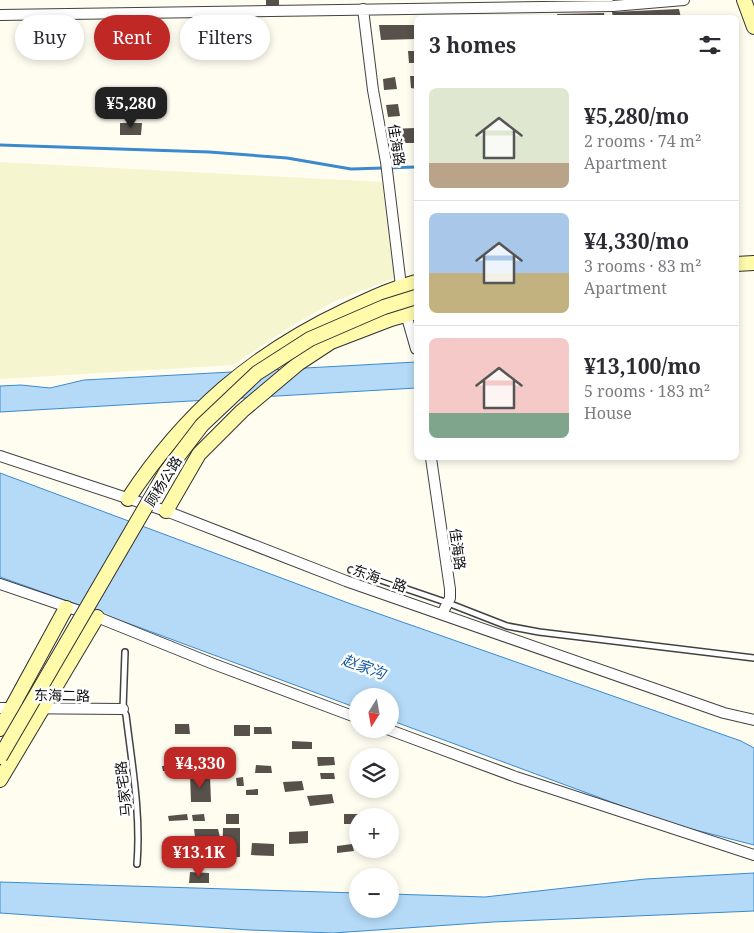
<!DOCTYPE html>
<html lang="en">
<head>
<meta charset="utf-8">
<style>
  body { margin:0; font-family:"Noto Serif","Noto Sans SC",serif; background:#f7f7f7; color:#2b2b33; height:100vh; display:flex; flex-direction:column; font-size:19px; white-space:nowrap }
  * { box-sizing:border-box; margin:0 }
  p { font-size:16px; color:#7c7c81 }
  .icon { flex:none; width:28px; height:28px; fill:none; stroke:currentColor; stroke-width:2; stroke-linecap:round; stroke-linejoin:round }
  .map { position:relative; flex:1; overflow:hidden }
  .sheet { position:absolute; left:414px; top:15px; width:325px; height:445px; display:flex; flex-direction:column; background:#fff; border-radius:8px; box-shadow:0 2px 8px #0003 }
  .sheet>* { flex:none }
  .hud { position:absolute; left:15px; top:15px; width:324px; height:45px; display:flex; gap:10px }
  .needle { width:32px; rotate:191deg }
  .tools { position:absolute; left:349px; top:688px; display:grid; gap:10px }
  .tools a { display:grid; place-items:center; width:50px; height:50px; border-radius:50%; background:#fff; box-shadow:0 2px 8px #0003; font-size:25px }
  .price { position:absolute; translate:-50% -42px; padding:0 11px; border-radius:10px; background:#c02825; color:#fff; font-size:16px; line-height:32px; filter:drop-shadow(0 1px 2px #0008) }
  .price::after { content:''; position:absolute; left:50%; top:30px; width:15px; height:11px; margin-left:-8px; background:inherit; clip-path:polygon(0 0,100% 0,50% 100%) }
  .price.current { background:#222; color:#fff }
  ul { padding:0; list-style:none }
  li { display:flex; align-items:center; gap:15px; height:125px; padding:0 15px }
  li+li { border-top:1px solid #e1e1e2 }
  li span { display:grid; place-items:center; flex:none; width:140px; height:100px; border-radius:8px; color:#555 }
  li>.icon { margin-inline-start:auto }
  span .icon { width:60px; height:60px; fill:#fffc; stroke-width:1 }
  li b { font-size:21px }
  h2 { display:flex; justify-content:space-between; align-items:center; height:60px; padding:0 15px; font-size:21px }
  .pill { padding:0 18px; border-radius:22px; background:#fff; box-shadow:0 2px 8px #0003; font-size:18px; line-height:45px }
  .pill.current { background:#c02825; color:#fff }
  .map>svg:first-child { display:block }
  .farmland { fill:#f5f5d0 }
  .water { fill:#b4daf7; stroke:#3b8acf }
  .lines { fill:none; stroke-linecap:round; stroke-linejoin:round }
  .stream { stroke:#3b8acf; stroke-width:3 }
  .building { fill:#57504b }
  .lane-casing { stroke:#424242; stroke-width:8 }
  .street-casing { stroke:#424242; stroke-width:12 }
  .secondary-casing { stroke:#313131; stroke-width:16 }
  .lane { stroke:#fff; stroke-width:5 }
  .street { stroke:#fff; stroke-width:10 }
  .secondary { stroke:#fffbab; stroke-width:14 }
  .secondary-bridge-casing { stroke:#313131; stroke-width:16; stroke-linecap:butt }
  .secondary-bridge { stroke:#fffbab; stroke-width:14 }
  .labels { text-anchor:middle; dominant-baseline:central; stroke-width:5; stroke-linejoin:round; paint-order:stroke }
  .street-label { font-size:14px; fill:#0f0f0f; stroke:#fff }
  .water-label { font-size:15px; font-style:italic; fill:#165ca2; stroke:#fff }
</style>
</head>
<body>
<div class="map">
<svg width="754" height="933" viewBox="0 0 754 933">
  <rect width="100%" height="100%" fill="#fffdf0"/>
  <path class="farmland" d="M0 162 382 182 395 278 333 302 293 325 233 365 0 379Z"/>
  <path class="water" d="M416 362V388L0 412V386L21 385 50 388 84 380Z
    M0 473 351 604 741 741 754 748V845L668 823 390 720V696H358L357 708 76 604 0 577Z
    M754 873V911L493 922 333 933 249 930 0 913V882L357 893 358 909H390V894L485 897 645 879Z"/>
  <g class="lines">
    <path class="stream" d="M0 145 209 152 287 158 351 169 416 167"/>
  </g>
  <path class="building" d="M266 0H279V5H266Z
    M679 9 681 18H613L612 12Z
    M604 13 605 18H558L557 14Z
    M127 16 128 26 105 27 103 17Z
    M379 25H416V39L381 40Z
    M408 51H416V63H409Z
    M410 76H416V89L411 88Z
    M395 77 397 89 384 90 383 79Z
    M124 95H146L147 105H124Z
    M398 104 400 116 388 117 386 105Z
    M120 123H142L141 135H120Z
    M416 128V143H391L389 129Z
    M175 724H189L190 734H175Z
    M234 725H250V736H234Z
    M254 727H271L272 734H254Z
    M292 741 312 742V749H292Z
    M214 747 231 748V754H215Z
    M317 757H334L335 765 318 766Z
    M256 765 271 766 272 773H255Z
    M162 766H173L174 771H163Z
    M223 767H231V775H223Z
    M320 773H334L335 779H321Z
    M190 775 210 776 211 802H191Z
    M243 777 244 786H237L236 778Z
    M302 781 304 790 285 792 283 782Z
    M258 789V795H246V790Z
    M332 794 334 803 310 806 307 796Z
    M187 814 188 820 169 821 168 816Z
    M204 814 205 821H193L192 815Z
    M226 814H239V824H226Z
    M344 814H361V816H358V824H344Z
    M223 828H240V857H222Z
    M194 829H218L220 837H195Z
    M308 831V843L289 844V832Z
    M252 843 274 844V856L251 855Z
    M352 844 354 851 337 853V846Z
    M194 859 212 861 211 867 194 866Z
    M190 872 209 873V883H189Z"/>
  <g class="lines">
    <g class="lane-casing">
      <path id="lane" d="M351 570 448 603 507 626 539 632 754 658
        M125 652 123 709 126 715C132 765 141 814 137 864"/>
    </g>
    <g class="street-casing">
      <path id="street" d="M363 9 373 90 386 162 401 286
        M0 15 613 6 684 0
        M406 314 416 349
        M0 456 166 511 346 581 724 713 754 720
        M431 458 450 589V598L442 614
        M0 584 97 617 211 663 358 718
        M0 708 123 709
        M387 729 516 777 754 855"/>
    </g>
    <g class="secondary-casing">
      <path id="secondary" d="M744 0 754 27
        M736 264 754 263
        M128 499C185 412 253 354 346 310 370 299 390 289 416 282
        M166 511 199 454 242 411 299 363 331 342 391 319 416 312
        M0 729 66 608
        M0 780 97 617"/>
    </g>
    <use href="#lane" class="lane"/>
    <use href="#street" class="street"/>
    <use href="#secondary" class="secondary"/>
    <g class="secondary-bridge-casing">
      <path id="secondary-bridge" d="M0 757 166 472 202 425 257 373 310 339 384 307 416 297"/>
    </g>
    <use href="#secondary-bridge" class="secondary-bridge"/>
  </g>
  <g class="labels">
    <g class="street-label">
      <text transform="translate(397 145) rotate(81)">佳海路</text>
      <text transform="translate(163 481) rotate(-58)">顾杨公路</text>
      <text transform="translate(458 549) rotate(82)">佳海路</text>
      <text transform="translate(380 578) rotate(19)">东海一路</text>
      <text transform="translate(62 695) rotate(1)">东海二路</text>
      <text transform="translate(123 789) rotate(-96)">马家宅路</text>
    </g>
    <g class="water-label">
      <text transform="translate(364 666) rotate(20)">赵家沟</text>
    </g>
  </g>
</svg>
<div class="tools">
<a><svg class="needle" viewBox="-14 -14 28 28"><path d="M0-13l5 13h-10z" fill="#e53935"/><path d="M0 13l5-13h-10z" fill="#7c7c81"/></svg></a>
<a><svg class="icon" aria-label="layers" viewBox="0 0 24 24"><path d="M12 4l9 5-9 5-9-5zM3 14l9 5 9-5"/></svg></a>
<a>+</a>
<a>−</a>
</div>
<b class="price current" style="left:131px;top:129px">¥5,280</b>
<b class="price" style="left:200px;top:789px">¥4,330</b>
<b class="price" style="left:199px;top:878px">¥13.1K</b>
<div class="hud">
<a class="pill">Buy</a>
<a class="pill current">Rent</a>
<a class="pill">Filters</a>
</div>
<section class="sheet">
<h2>3 homes<svg class="icon" aria-label="filters" viewBox="0 0 24 24"><path d="M4 7h16M4 17h16"/><circle cx="9" cy="7" r="2"/><circle cx="15" cy="17" r="2"/></svg></h2>
<ul>
<li><span style="background:linear-gradient(#dfe7d0 75%,#b9a48a 0)"><svg class="icon" aria-label="home" viewBox="0 0 24 24"><path d="M3 11l9-7 9 7M6 9v11h12V9"/></svg></span><div><b>¥5,280/mo</b><p>2 rooms · 74 m²</p><p>Apartment</p></div></li>
<li><span style="background:linear-gradient(#a9c7e8 60%,#c2b280 0)"><svg class="icon" aria-label="home" viewBox="0 0 24 24"><path d="M3 11l9-7 9 7M6 9v11h12V9"/></svg></span><div><b>¥4,330/mo</b><p>3 rooms · 83 m²</p><p>Apartment</p></div></li>
<li><span style="background:linear-gradient(#f6c9c9 75%,#7fa58c 0)"><svg class="icon" aria-label="home" viewBox="0 0 24 24"><path d="M3 11l9-7 9 7M6 9v11h12V9"/></svg></span><div><b>¥13,100/mo</b><p>5 rooms · 183 m²</p><p>House</p></div></li>
</ul>
</section>
</div>
</body>
</html>
